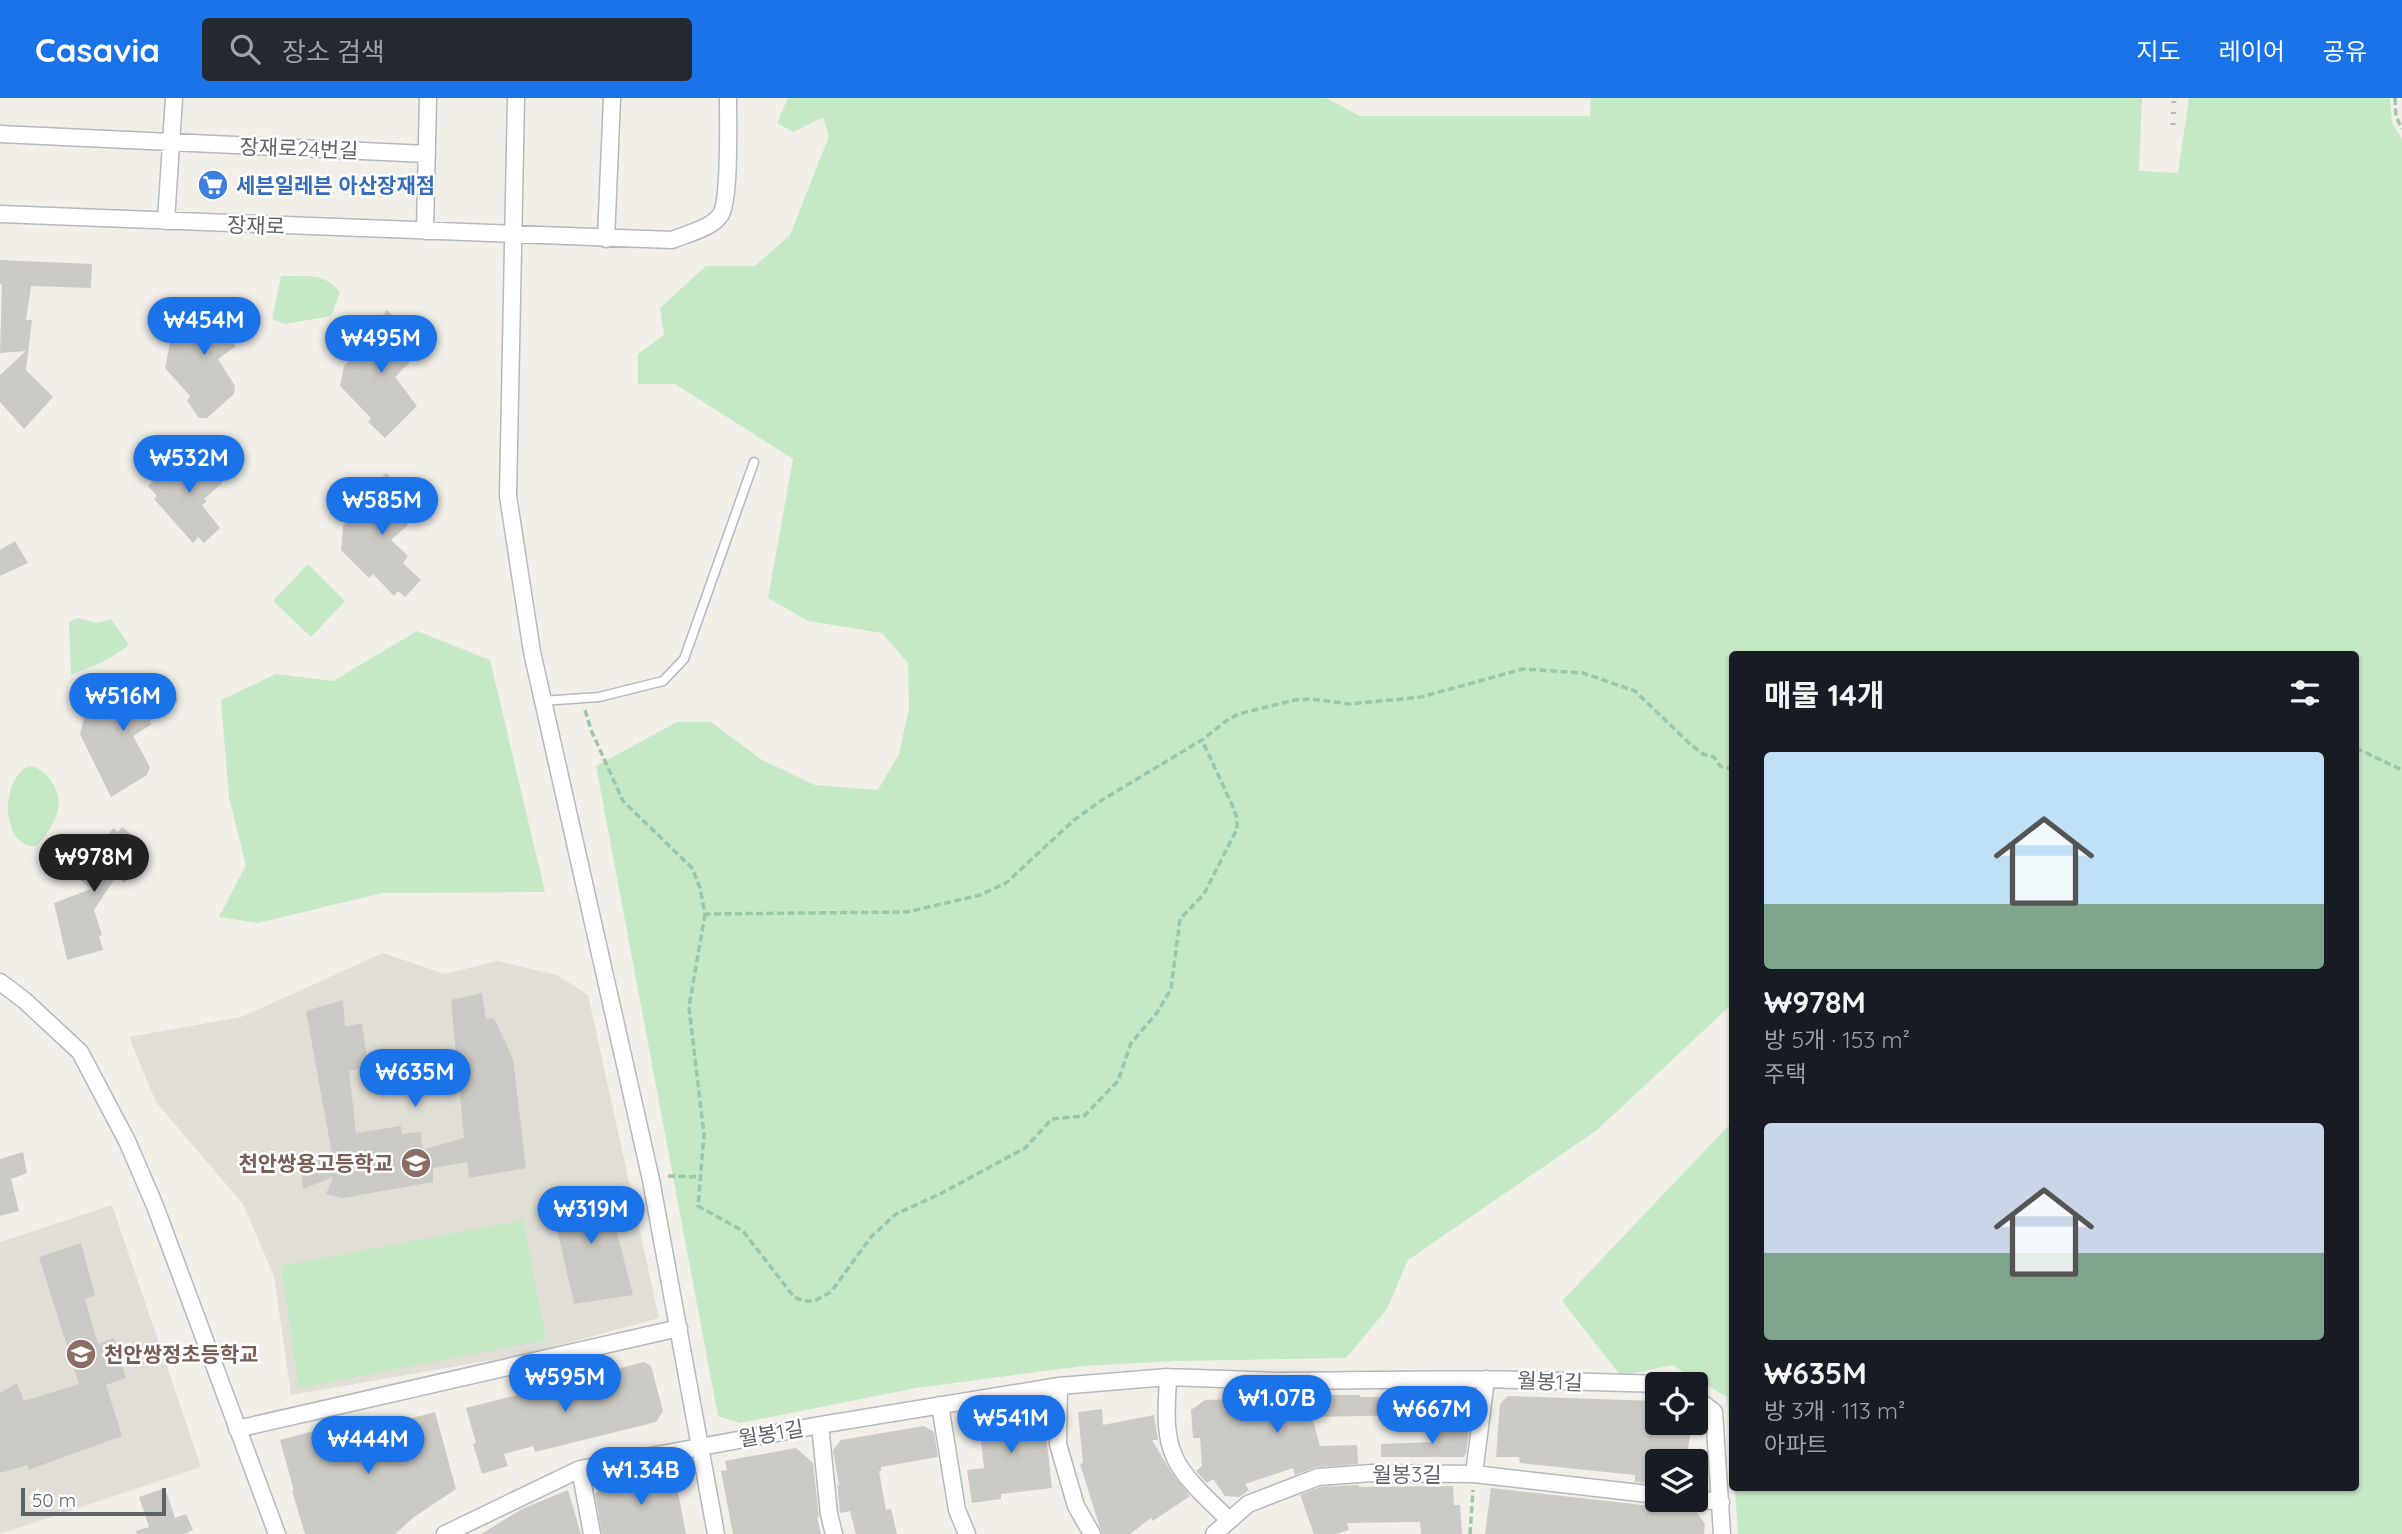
<!DOCTYPE html>
<html lang="ko">
<head>
<meta charset="utf-8">
<style>
  body { margin:0; font-family:Quicksand,"Noto Sans KR",sans-serif; background:#242831; color:#f1f3f6; height:100vh; display:flex; flex-direction:column; font-size:26px; white-space:nowrap }
  * { box-sizing:border-box; margin:0 }
  p { font-size:23px; color:#9ea1a6 }
  .icon { flex:none; width:38px; height:38px; fill:none; stroke:currentColor; stroke-width:2; stroke-linecap:round; stroke-linejoin:round }
  .map { position:relative; flex:1; overflow:hidden }
  .details { position:absolute; left:1729px; top:553px; width:630px; height:840px; display:flex; flex-direction:column; background:#171b24; border-radius:7px; box-shadow:0 2px 5px #0004 }
  .details>* { flex:none }
  .tools { position:absolute; left:1645px; top:1274px; display:grid; gap:14px }
  .tools a { display:grid; place-items:center; width:63px; height:63px; border-radius:7px; background:#171b24; box-shadow:0 2px 5px #0004; font-size:35px }
  .scale { position:absolute; left:21px; bottom:18px; width:145px; box-sizing:border-box; padding-left:7px; border:4px solid #5f6368; border-top:0; font-size:19px; line-height:24px; white-space:nowrap; color:#5f6368; -webkit-text-stroke:5px #fff; paint-order:stroke }
  .price { position:absolute; translate:-50% -60px; padding:0 16px; border-radius:24px; background:#1a73e8; color:#fff; font-size:23px; line-height:46px; filter:drop-shadow(0 2px 4px #0008) }
  .price::after { content:''; position:absolute; left:50%; top:42px; width:21px; height:16px; margin-left:-10px; background:inherit; clip-path:polygon(0 0,100% 0,50% 100%) }
  .price.active { background:#222; color:#fff }
  ul { padding:0; list-style:none }
  li { display:grid; align-content:center; gap:14px; height:371px; padding:0 35px }
  li span { display:grid; place-items:center; height:217px; border-radius:7px; color:#555 }
  li>.icon { margin-inline-start:auto }
  span .icon { width:126px; height:126px; fill:#fffc; stroke-width:1 }
  li b { font-size:30px }
  h2 { display:flex; justify-content:space-between; align-items:center; height:84px; padding:0 35px; font-size:30px }
  header { display:flex; align-items:center; gap:42px; box-sizing:border-box; height:98px; padding:0 35px; background:#1a73e8; color:#fff }
  header strong { font-size:33px }
  nav { display:flex; gap:38px; margin-inline-start:auto; font-size:24px }
  .search { width:490px; height:63px; background:#242831; display:flex; align-items:center; gap:18px; box-sizing:border-box; padding:0 24px; border-radius:7px; color:#9ea1a6; font-size:26px }
  .map>svg:first-child { display:block }
  .education { fill:#e1ded6 }
  .green { fill:#c5e8c5 }
  .building { fill:#cccac5 }
  .lines { fill:none; stroke-linecap:round; stroke-linejoin:round }
  .lane-casing { stroke:#b5b8bc; stroke-width:11 }
  .street-casing { stroke:#b5b8bc; stroke-width:19 }
  .path { stroke:#9cc7a9; stroke-width:3.5; stroke-dasharray:7 3.5; stroke-linecap:butt }
  .lane { stroke:#fff; stroke-width:8 }
  .street { stroke:#fff; stroke-width:16 }
  .rail { stroke:#b6b7b8; stroke-width:5; stroke-dasharray:2 9; stroke-linecap:butt }
  .labels { text-anchor:middle; dominant-baseline:central; stroke-width:5; stroke-linejoin:round; paint-order:stroke }
  .street-label { font-size:21px; fill:#5f6368; stroke:#fff }
  .shop-label { font-size:21px; font-weight:bold; fill:#366cbe; stroke:#fff; text-anchor:start }
  .education-label { font-size:21px; font-weight:bold; fill:#785e54; stroke:#fff; text-anchor:end }
</style>
</head>
<body>
<header>
<strong>Casavia</strong>
<div class="search"><svg class="icon" aria-label="search" viewBox="0 0 24 24"><circle cx="10" cy="10" r="6"/><path d="M15 15l6 6"/></svg>장소 검색</div>
<nav><a>지도</a><a>레이어</a><a>공유</a></nav>
</header>
<div class="map">
<svg width="2402" height="1436" viewBox="0 0 2402 1436">
  <rect width="100%" height="100%" fill="#f1efe8"/>
  <path class="education" d="M383 855 445 876 497 863 557 877 588 897 659 1220 527 1256 291 1297 274 1178 243 1106 156 1004 129 939 241 919Z
    M112 1107 201 1369 0 1436V1144Z"/>
  <path class="green" d="M788 0H1326L1360 18H1590L1591 0H2142L2139 73 2178 75 2189 0H2390L2392 25 2402 41V1436H1738L1735 1390H2356V556H1732V906L1597 1032 1408 1162 1387 1211 1346 1260 1176 1263 1082 1268 916 1290 740 1325 718 1318 596 668 677 624H711L762 662 815 687 878 692 899 656 909 610 908 565 882 535 808 523 768 500 793 361 675 286H638V256L664 237 660 210 706 168H755L790 137 829 38 823 19 793 34 777 25Z
    M281 178C305 179 325 173 340 195L331 218 285 226 272 221Z
    M308 466 345 503 311 539 273 503Z
    M78 520 97 525 111 521 129 547 107 562 71 577 69 524Z
    M417 533 490 562 545 794 382 795 258 825 219 819 246 767 229 699 221 602 276 576 333 583Z
    M29 668C37 669 43 673 48 679 70 704 54 728 36 748 0 750 0 680 29 668Z
    M1732 1024V1361L1727 1299 1672 1267 1621 1278 1562 1203Z
    M523 1122 546 1242 299 1290 281 1168Z"/>
  <path class="building" d="M0 162 92 166 91 190 31 188 26 222H32L26 272 53 299 24 331 0 304V277L26 253 0 255 2 187 0 186Z
    M212 199 218 200 241 228 239 234 230 242 236 248 218 261 235 288 234 296 207 320H199L187 303 190 298 165 270 170 245 194 222 190 218Z
    M387 212 417 242 416 248 406 258 410 264 395 279 417 308 385 340 368 324 371 320 340 288 344 268 371 237 368 234Z
    M192 351H198L223 378 222 385 204 401 207 403 202 407 220 430 204 445 198 439 193 445 154 401 157 398 148 388 158 377 161 379Z
    M386 375 417 404 416 410 405 422 408 427 391 442 408 458 403 465 421 482 405 499 398 493 394 498 373 476 369 480 341 452 343 428 371 400 367 396Z
    M15 443 28 465 0 478V452Z
    M156 580 160 588 168 584 178 603 150 623 152 626 133 638 150 669 147 677 111 699 80 636 86 613 122 591 128 600Z
    M122 729 141 744 125 767 132 772 125 785 116 779 94 812 102 837 99 838 103 852 67 862 54 805 91 791 78 780 113 730 118 734Z
    M482 895 486 921 494 920 513 961 526 1070 469 1080 467 1064 433 1070V1084L343 1100 326 1096 333 1079 303 1091 300 1065 332 1056 306 913 343 902 345 929 362 925 368 969 349 973 356 1035 401 1028 402 1036 421 1034 422 1052 464 1040 451 902Z
    M23 1054 27 1075 11 1081 19 1113 0 1118V1061Z
    M605 1088 633 1197 574 1206 550 1099Z
    M81 1145 95 1197 85 1201 98 1246 114 1240 126 1280 106 1287 122 1338 28 1372V1367L0 1375V1295L17 1285 24 1303 79 1286 39 1159Z
    M644 1264 651 1268 663 1313 656 1324 535 1354 533 1348 504 1356 508 1368 482 1376 473 1346 476 1345 466 1310Z
    M1336 1297H1360V1299H1416V1317L1312 1319 1320 1348 1357 1347 1358 1366 1317 1369 1295 1377 1293 1370 1245 1386 1249 1392 1239 1399 1225 1398 1213 1381 1207 1385 1196 1373 1202 1368 1200 1340H1193L1191 1312 1205 1302Z
    M1508 1298 1657 1303V1325H1692L1686 1363H1657V1386L1635 1384V1377L1520 1365 1519 1359H1496L1500 1306Z
    M1033 1308 1044 1319 1052 1390 1001 1396V1401L972 1405 967 1372 984 1370 978 1316Z
    M1102 1311 1103 1327 1154 1317 1158 1342H1152L1171 1374 1190 1398 1153 1423 1151 1420 1130 1436H1102L1080 1366 1083 1365 1078 1314Z
    M435 1314 456 1391 414 1419 395 1436H305L292 1393H294L280 1342 332 1328 334 1336 389 1319 391 1326Z
    M924 1328 934 1334 938 1359 881 1369V1373H879L886 1412 891 1411 897 1436H856L850 1413 840 1415 837 1386 839 1388 833 1352 841 1342Z
    M1469 1331 1466 1356 1463 1359H1381V1346L1433 1344V1332Z
    M796 1350 813 1365 819 1419H817L821 1436H733L721 1373 727 1372 725 1363Z
    M663 1376 670 1378 673 1385 676 1384 686 1436H602L595 1397 602 1387 624 1383 625 1386Z
    M1359 1387V1389L1453 1388 1454 1407H1460L1462 1436H1421L1420 1424 1347 1425 1349 1432 1335 1436H1314L1300 1397 1320 1389Z
    M165 1390 175 1420 186 1416 193 1432 184 1436H137L136 1433 149 1429 139 1399Z
    M1491 1390 1696 1413 1705 1426 1704 1436H1485Z
    M568 1392 581 1436H481L522 1411Z"/>
  <g class="lines">
    <g class="lane-casing">
      <path id="lane" d="M542 603 599 599 663 583 684 561 754 364"/>
    </g>
    <g class="street-casing">
      <path id="street" d="M516 0 508 398 532 554 651 1082 716 1436
        M0 36 427 56
        M0 116 672 142C686 136 713 130 721 116 730 100 728 23 728 0
        M166 123 174 0
        M425 133 428 0
        M606 141 612 0
        M0 884 24 902 80 954 127 1043 155 1108 277 1436
        M1168 1279C1167 1306 1163 1335 1175 1360 1184 1381 1213 1406 1229 1422
        M1059 1288 1058 1346 1076 1408 1092 1436
        M1696 1300 1714 1314 1722 1436
        M940 1307 957 1412 967 1436
        M820 1327 829 1416 834 1436
        M237 1331 679 1230
        M580 1371 592 1436
        M1474 1376 1486 1281
        M1696 1401 1721 1404
        M445 1436 580 1371 820 1327 1059 1288 1168 1279 1278 1283 1486 1281 1662 1286
        M1214 1436 1248 1406 1318 1379 1372 1375 1474 1376 1657 1397"/>
    </g>
    <path class="path" d="M2395 0 2396 18 2402 31
      M585 612 591 632 623 703 692 770 700 790 705 816 907 814 980 797 1006 785 1074 722 1102 702 1202 642 1226 623 1238 616 1295 602 1311 601 1350 606 1421 599 1523 571 1583 575 1635 593 1690 646 1703 656 1714 659 1720 668 1732 671
      M2356 650 2402 672
      M705 816 689 909 704 1037 698 1108 743 1133 794 1199 804 1203H814L831 1194 871 1139 896 1116 940 1096 1025 1050 1052 1021 1084 1018 1118 983 1131 945 1156 916 1171 891 1180 821 1204 796 1237 731V720L1233 709 1202 642
      M668 1078 701 1079
      M1470 1436 1473 1392"/>
    <use href="#lane" class="lane"/>
    <use href="#street" class="street"/>
    <path class="rail" d="M2173 27 2174 0"/>
  </g>
  <defs>
    <g id="supermarket-disc" transform="scale(1.575)"><circle r="9.5" fill="#3f7fe0" stroke="#fff"/><path d="M-6-5.5h2.5l.6 2H6L4.5 2H-2.5L-4.4-4H-6ZM-1.5 3.2a1.3 1.3 0 1 0 .1 0ZM3 3.2a1.3 1.3 0 1 0 .1 0Z" fill="#fff"/></g>
    <g id="school-disc" transform="scale(1.575)"><circle r="9.5" fill="#8d6e63" stroke="#fff"/><path d="M0-5L7-2L0 1L-7-2ZM-4 1L0 2.5L4 1V4Q0 6-4 4Z" fill="#fff"/></g>
  </defs>
  <g fill-rule="evenodd">
    <use href="#supermarket-disc" x="213" y="87"/>
    <use href="#school-disc" x="416" y="1065"/>
    <use href="#school-disc" x="81" y="1256"/>
  </g>
  <g class="labels">
    <g class="street-label">
      <text transform="translate(299 50) rotate(2)">장재로24번길</text>
      <text transform="translate(256 127) rotate(2)">장재로</text>
      <text transform="translate(1550 1283) rotate(2)">월봉1길</text>
      <text transform="translate(771 1335) rotate(-10)">월봉1길</text>
      <text x="1407" y="1376">월봉3길</text>
    </g>
    <g class="shop-label">
      <text x="236" y="87">세븐일레븐 아산장재점</text>
    </g>
    <g class="education-label">
      <text x="393" y="1065">천안쌍용고등학교</text>
      <text x="104" y="1256" text-anchor="start">천안쌍정초등학교</text>
    </g>
  </g>
</svg>
<div class="tools">
<a><svg class="icon" aria-label="locate" viewBox="0 0 24 24"><circle cx="12" cy="12" r="6"/><path d="M12 2v4M12 18v4M2 12h4M18 12h4"/></svg></a>
<a><svg class="icon" aria-label="layers" viewBox="0 0 24 24"><path d="M12 4l9 5-9 5-9-5zM3 14l9 5 9-5"/></svg></a>
</div>
<div class="scale">50 m</div>
<b class="price" style="left:204px;top:259px">₩454M</b>
<b class="price" style="left:381px;top:277px">₩495M</b>
<b class="price" style="left:189px;top:397px">₩532M</b>
<b class="price" style="left:382px;top:439px">₩585M</b>
<b class="price" style="left:123px;top:635px">₩516M</b>
<b class="price active" style="left:94px;top:796px">₩978M</b>
<b class="price" style="left:415px;top:1011px">₩635M</b>
<b class="price" style="left:591px;top:1148px">₩319M</b>
<b class="price" style="left:565px;top:1316px">₩595M</b>
<b class="price" style="left:1277px;top:1337px">₩1.07B</b>
<b class="price" style="left:1432px;top:1348px">₩667M</b>
<b class="price" style="left:1011px;top:1357px">₩541M</b>
<b class="price" style="left:368px;top:1378px">₩444M</b>
<b class="price" style="left:641px;top:1409px">₩1.34B</b>
<section class="details">
<h2>매물 14개<svg class="icon" aria-label="filters" viewBox="0 0 24 24"><path d="M4 7h16M4 17h16"/><circle cx="9" cy="7" r="2"/><circle cx="15" cy="17" r="2"/></svg></h2>
<ul>
<li><span style="background:linear-gradient(#bfe0f5 70%,#7fa58c 0)"><svg class="icon" aria-label="home" viewBox="0 0 24 24"><path d="M3 11l9-7 9 7M6 9v11h12V9"/></svg></span><div><b>₩978M</b><p>방 5개 · 153 m²</p><p>주택</p></div></li>
<li><span style="background:linear-gradient(#c9d6e8 60%,#7fa58c 0)"><svg class="icon" aria-label="home" viewBox="0 0 24 24"><path d="M3 11l9-7 9 7M6 9v11h12V9"/></svg></span><div><b>₩635M</b><p>방 3개 · 113 m²</p><p>아파트</p></div></li>
</ul>
</section>
</div>
</body>
</html>
